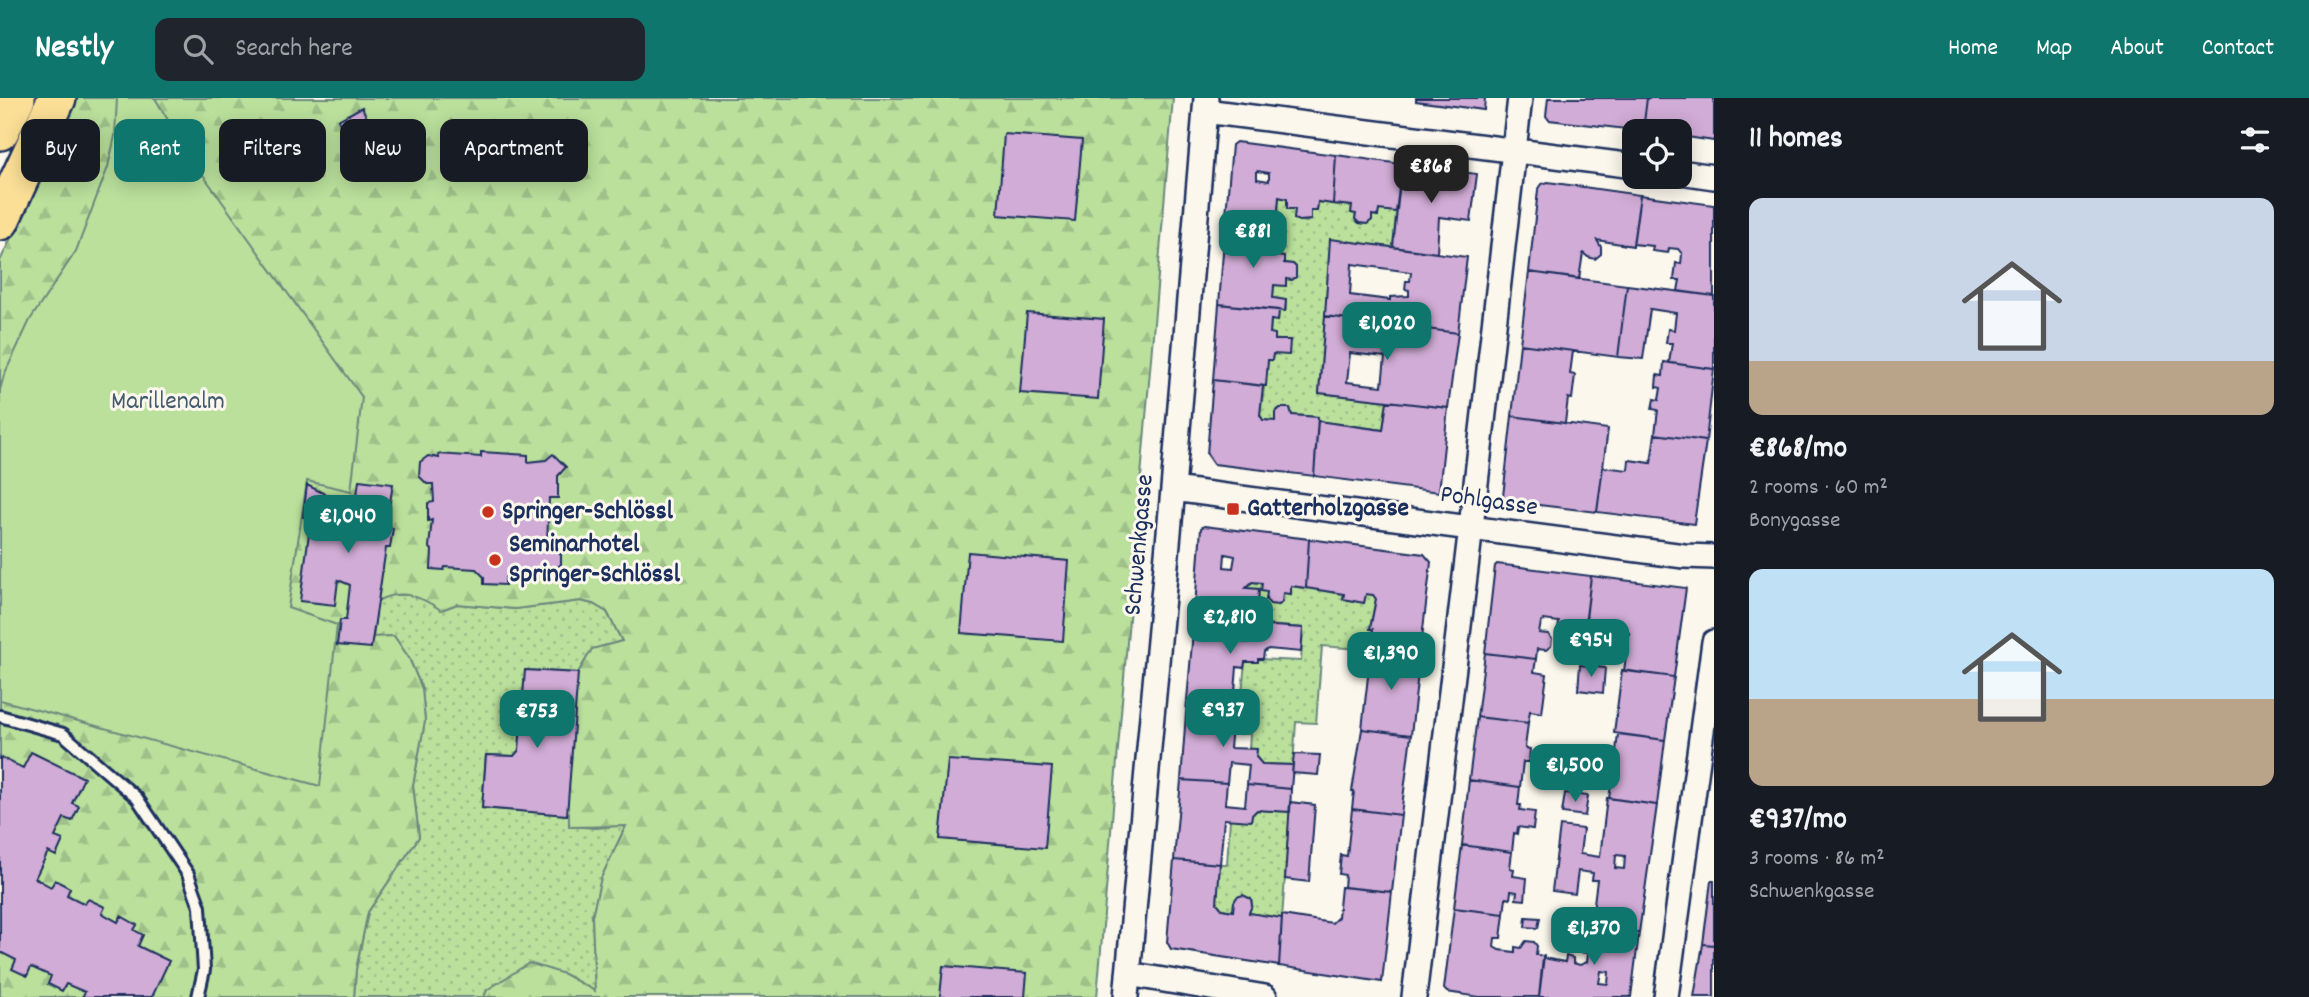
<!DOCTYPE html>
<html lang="en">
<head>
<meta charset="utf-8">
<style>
  body { margin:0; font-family:Dekko,sans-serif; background:#20242c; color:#f1f3f6; height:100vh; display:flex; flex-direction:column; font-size:26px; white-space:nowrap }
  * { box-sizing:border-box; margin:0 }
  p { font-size:23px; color:#9ea1a6 }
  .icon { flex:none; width:38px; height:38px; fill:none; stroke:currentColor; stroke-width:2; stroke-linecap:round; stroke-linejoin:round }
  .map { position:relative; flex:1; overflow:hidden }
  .sheet { display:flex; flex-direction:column; background:#171b24; width:595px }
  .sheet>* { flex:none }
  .top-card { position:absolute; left:21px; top:21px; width:665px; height:63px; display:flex; gap:14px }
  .tools { position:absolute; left:1622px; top:21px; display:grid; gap:14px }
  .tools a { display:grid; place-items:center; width:70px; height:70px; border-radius:14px; background:#171b24; box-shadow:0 4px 18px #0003; font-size:35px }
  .price { position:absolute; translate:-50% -60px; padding:0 16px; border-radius:14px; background:#0f766e; color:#fff; font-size:23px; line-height:46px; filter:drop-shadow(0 2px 4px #0008) }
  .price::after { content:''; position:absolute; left:50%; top:42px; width:21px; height:16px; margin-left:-10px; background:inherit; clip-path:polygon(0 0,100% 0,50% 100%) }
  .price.active { background:#222; color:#fff }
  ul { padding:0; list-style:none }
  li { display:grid; align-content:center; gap:14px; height:371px; padding:0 35px }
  li span { display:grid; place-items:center; height:217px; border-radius:14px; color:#555 }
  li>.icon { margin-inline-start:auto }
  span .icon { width:126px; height:126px; fill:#fffc; stroke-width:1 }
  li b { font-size:30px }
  h2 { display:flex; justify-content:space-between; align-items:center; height:84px; padding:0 35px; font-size:30px }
  .pill { padding:0 24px; border-radius:14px; background:#171b24; box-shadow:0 4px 18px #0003; font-size:24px; line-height:63px }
  .pill.active { background:#0f766e; color:#fff }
  header { display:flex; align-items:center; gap:42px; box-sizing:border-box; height:98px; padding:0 35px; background:#0f766e; color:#fff }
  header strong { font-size:33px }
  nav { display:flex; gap:38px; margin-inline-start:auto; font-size:24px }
  .search { width:490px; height:63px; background:#20242c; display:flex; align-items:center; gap:18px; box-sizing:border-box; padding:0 24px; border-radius:14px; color:#9ea1a6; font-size:26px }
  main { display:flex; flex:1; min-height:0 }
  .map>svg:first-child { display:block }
  .grass { fill:url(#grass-dots); stroke:#6a887d; stroke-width:2 }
  .forest { fill:url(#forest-firs); stroke:#6a887d; stroke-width:2 }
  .green { fill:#bae09c; stroke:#6a887d; stroke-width:2 }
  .building { fill:#d1acd6; stroke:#1b2f5e; stroke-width:2; fill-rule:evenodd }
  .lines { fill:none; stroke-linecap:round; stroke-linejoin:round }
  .lane-casing { stroke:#1b2f5e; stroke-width:16 }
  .street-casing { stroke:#1b2f5e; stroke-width:28 }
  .primary-casing { stroke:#1b2f5e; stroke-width:42 }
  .lane { stroke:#fbf7ec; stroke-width:10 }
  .street { stroke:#fbf7ec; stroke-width:23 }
  .primary { stroke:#fbdf96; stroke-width:37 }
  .poi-dot { fill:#c8321e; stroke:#fbf7ec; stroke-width:2.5 }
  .labels { text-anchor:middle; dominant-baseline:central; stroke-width:6; stroke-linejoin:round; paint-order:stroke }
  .park-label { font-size:26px; fill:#435b6e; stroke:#fbf7ec }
  .street-label { font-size:26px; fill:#1b2f5e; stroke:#fbf7ec }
  .poi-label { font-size:26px; font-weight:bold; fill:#1b2f5e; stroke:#fbf7ec; text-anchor:start }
</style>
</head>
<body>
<header>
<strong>Nestly</strong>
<div class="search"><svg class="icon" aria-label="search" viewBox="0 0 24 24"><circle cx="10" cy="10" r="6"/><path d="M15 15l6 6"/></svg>Search here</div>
<nav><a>Home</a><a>Map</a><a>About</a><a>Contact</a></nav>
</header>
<main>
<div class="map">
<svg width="1714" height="899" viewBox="0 0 1714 899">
  <defs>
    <pattern id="grass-dots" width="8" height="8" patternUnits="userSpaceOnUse" patternTransform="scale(1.75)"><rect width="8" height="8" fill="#bae09c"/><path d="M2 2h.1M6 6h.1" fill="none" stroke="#9fc089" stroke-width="1.8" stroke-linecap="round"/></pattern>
    <pattern id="forest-firs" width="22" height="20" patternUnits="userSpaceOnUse" patternTransform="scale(1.75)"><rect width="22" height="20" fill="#bae09c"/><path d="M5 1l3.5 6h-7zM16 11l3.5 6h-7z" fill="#9fc089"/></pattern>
  </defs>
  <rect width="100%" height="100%" fill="#fbf7ec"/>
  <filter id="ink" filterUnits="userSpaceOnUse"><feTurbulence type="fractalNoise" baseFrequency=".0143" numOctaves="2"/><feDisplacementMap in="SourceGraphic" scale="14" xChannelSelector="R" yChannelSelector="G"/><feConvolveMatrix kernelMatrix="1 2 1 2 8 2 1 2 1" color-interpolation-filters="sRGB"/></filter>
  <g filter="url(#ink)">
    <path class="grass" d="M1279 99 1287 101V111H1295L1294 121 1306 124 1311 122V113H1317L1318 104 1352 108 1351 115 1356 116 1355 121 1359 125 1367 126 1372 122V117L1378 118 1379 112 1396 114 1393 149 1331 142 1319 294 1387 303 1383 332 1318 323V319L1292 317 1289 310H1280L1275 315V323L1263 322 1260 317 1268 262H1272L1273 256 1290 243 1275 242 1270 235 1271 222H1278L1279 212H1286V202L1273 200 1274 187 1286 188V181L1292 182 1296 179V169L1293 166 1284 165V159L1276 158Z
      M1252 484 1262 485 1267 494 1266 502 1270 506 1279 507 1282 504 1283 495 1290 496 1291 488 1344 496 1343 501 1364 504 1366 496 1373 497 1376 501 1370 530 1373 531 1371 552 1322 548 1316 625 1296 624 1293 667 1262 666 1256 659 1257 651H1249L1250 636 1231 635 1234 606H1241L1245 564H1257L1258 561 1301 563 1303 530 1243 525 1245 507 1250 508 1251 503H1258L1259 491 1246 490Z
      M388 497H419L442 512 457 506 515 511 581 503 593 506 607 514 622 543 592 551 578 575 514 658 486 657 482 710 570 715 569 728 596 730 626 727 601 780 592 818 595 894 564 876 487 892 484 899H354L356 871 368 814 419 739 413 687 425 623 422 591 409 560 394 538 373 539 377 503Z
      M1257 712 1290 714 1282 820 1249 815 1252 807 1251 801 1243 797 1237 799 1234 804 1233 813 1222 811 1217 805 1220 766H1227L1230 721 1252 717Z"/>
    <path class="forest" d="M77 0H1173L1097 899H484L487 892 529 865 564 876 595 893 592 818 601 780 626 728 569 729V715L567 717 482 710 486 657 514 658 519 652 525 572 578 575 592 551 622 543 607 514 593 506 581 503 515 511 457 506 441 512C420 498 401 490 377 503L373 539 394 538 409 560 422 591 425 623 413 687 419 739 368 814 356 871 354 899H0V163Z"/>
    <path class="green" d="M117 0H155L188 56 362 299 351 393 307 383 288 510 337 527 320 688 0 602V292L4 277 30 222 76 153 108 69 115 38Z"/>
    <path class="building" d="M1416 0H1485L1484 12 1416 3Z
      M1548 0H1647L1643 33 1549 22 1546 18Z
      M1647 0H1714V43L1680 38V33H1643Z
      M362 9 375 38 352 50 338 22Z
      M1004 36 1082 42 1075 123 998 117Z
      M1236 44 1336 57 1333 106 1318 104 1317 113H1311V122L1299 123 1294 121 1295 111H1287V101L1279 99 1276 134 1225 129 1232 47ZM1257 73 1269 75V83L1257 81Z
      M1336 57 1402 66 1396 114 1379 112 1378 118 1372 117V122L1367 126 1359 125 1355 121 1356 116 1351 115 1352 108 1333 106Z
      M1402 66 1477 76 1471 123 1439 119 1437 155 1393 149Z
      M1548 84 1640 97 1633 148 1597 142 1601 149V156L1595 161 1588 159 1583 155 1579 181 1529 174 1538 92 1542 86Z
      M1640 97 1714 107V198L1678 193 1680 182H1674L1676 165 1681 166 1682 156 1678 151 1669 150 1668 155 1652 153 1653 148 1633 146Z
      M1225 129 1278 134 1276 158 1284 159V165L1293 166 1296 169V179L1292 182 1286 181V188L1274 187 1273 200 1286 202 1285 213 1219 206Z
      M1330 141 1467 159 1458 235 1325 218ZM1352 166 1411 174 1410 183H1406L1405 191 1409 192V198L1390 199V202L1350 197Z
      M1529 174 1627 187 1618 259 1520 246Z
      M1627 187 1714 198V271L1669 265 1672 245H1666L1668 231 1674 232 1676 215 1650 211 1643 261 1618 259Z
      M1219 206 1279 212 1278 223 1271 222 1270 235 1275 236V242H1290L1289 257 1273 256 1272 262H1268L1266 288 1213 282Z
      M1027 215 1104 221 1098 301 1020 295Z
      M1325 218 1458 235 1448 310 1319 295ZM1350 255 1385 259 1382 288 1347 284Z
      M1520 246 1573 253 1570 276 1575 277 1572 301 1568 300 1565 325 1512 318Z
      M1664 264 1714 271 1706 343 1655 336 1658 312 1652 311 1654 301 1659 302 1661 290 1656 289 1657 277 1663 278Z
      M1213 282 1263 288 1260 317 1263 322 1275 323V315L1280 310H1290L1292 317 1318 319 1314 378 1214 366 1207 356Z
      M1387 303 1448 310 1439 394 1314 378 1318 323 1383 332Z
      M1512 318 1608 331 1597 414 1506 403 1503 398Z
      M1655 336 1706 343 1694 426 1597 414 1603 369 1628 372 1629 362 1651 365Z
      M481 354 528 357V364L546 362 553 356 566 369 558 378V400H549L547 444H554V450L561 457V466L551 476 513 475 505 480V487L484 486V479L476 471 445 469 444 472 431 471 432 452 429 449 432 422 428 423V405L434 404 433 386H427L419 378 420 364 428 358 439 360 438 356 481 359Z
      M359 382 393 386 386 429 393 430 390 450H386L371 550 337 547 340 522H346L350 487 338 482 335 507 300 503 311 420 303 419 307 387 327 397 361 401 357 398Z
      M1204 428 1309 441 1306 490 1291 488V496L1283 495 1282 504 1279 507 1270 506 1266 502 1267 494 1261 493 1262 485 1252 484 1246 490 1259 491 1258 503H1251L1250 508 1245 507 1243 525 1194 522 1201 430ZM1225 456 1235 458 1233 470 1224 469Z
      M1309 441 1424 456 1431 464 1420 557 1371 552 1373 531H1370L1376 501 1373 497 1366 496 1364 505 1343 501 1344 496 1306 490Z
      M968 454 1069 463 1063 543 961 535Z
      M1497 466 1591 478 1585 527 1575 526 1574 534 1558 532 1559 524 1544 522 1541 524 1539 535 1548 536 1552 541 1551 548 1546 552 1537 551 1536 561 1485 555 1495 468Z
      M1591 478 1686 490 1674 579 1624 573 1629 535 1585 530Z
      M1194 522 1241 525 1239 544 1257 545 1259 527 1303 530 1301 554 1268 551 1264 554 1263 561H1258V564H1245L1244 570 1237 569 1234 606 1187 602Z
      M1371 552 1420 557 1411 637 1362 631Z
      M1485 555 1536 561 1534 574 1547 576 1542 615 1530 613 1528 625 1477 619Z
      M1580 567 1605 570 1603 595 1578 592Z
      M525 572 578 575 567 717 482 710 486 657 514 658 519 652Z
      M1622 572 1674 579 1665 642 1614 635Z
      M1187 602 1234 606 1230 650 1257 651 1256 659 1262 666 1293 667 1291 691 1247 687 1249 667 1229 665 1227 685 1181 682Z
      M1477 619 1528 625 1525 650 1530 651 1529 664H1523L1520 689 1469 682Z
      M1362 631 1411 637 1401 717 1352 711 1354 693H1352Z
      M1618 636 1665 642 1657 707 1609 700 1613 675H1610L1612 661 1615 662Z
      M31 654 84 680 72 705 79 708 72 723 64 720 55 739 63 742 56 758 48 754 35 780 51 789 55 782 70 790 67 797 85 806 88 801 105 809 102 815 118 824 121 818 137 827 134 832 143 837 138 848 169 863 152 899H82L85 894 66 886 62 893 48 886 51 878 31 869 27 878 12 871 16 862 0 854V659L23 670Z
      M1294 656 1320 657 1318 677 1292 675Z
      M948 662 1052 669 1045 750 940 741Z
      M1181 682 1227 685 1225 706 1245 708 1247 687 1291 691 1290 714 1257 712 1252 717 1251 723 1224 721 1220 766 1174 762Z
      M1469 682 1520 689 1518 707H1521L1520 712 1535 714 1533 731 1518 729 1517 736 1514 735 1512 754 1462 747Z
      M1565 695 1588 698 1585 718 1562 715Z
      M1607 700 1657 707 1639 835 1591 829 1597 782H1592L1593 775 1578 773 1575 796 1552 793 1560 728 1583 731 1580 756 1600 759ZM1616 757 1625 758 1624 771 1615 770Z
      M1290 704 1315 707 1309 784 1285 781Z
      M1352 711 1401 717 1392 794 1344 789 1345 777 1339 776 1341 757 1347 758Z
      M1462 747 1512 754 1510 770 1514 771 1513 778 1527 780 1525 802 1516 801 1517 794 1511 793 1510 801 1506 800 1504 816 1454 810Z
      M1174 762 1220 766 1217 805 1222 811 1233 813 1234 804 1237 799 1243 797 1251 801 1252 807 1249 815 1282 820 1279 868 1171 851 1167 844Z
      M1711 783H1714V847L1703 846Z
      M1341 789 1392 794 1382 884 1279 868 1282 817 1332 825 1338 819Z
      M1454 810 1504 816 1501 840H1495L1494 849 1499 852 1515 854V849L1521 850 1526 843 1534 844 1537 848 1536 857 1544 858 1539 899H1479L1447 894 1444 891Z
      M1526 819 1540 820 1538 830 1525 829Z
      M1591 829 1639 835 1631 899H1539L1543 860 1565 864 1566 858 1573 860V865L1580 867 1587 864 1588 855 1577 854 1573 848V842L1579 837 1590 839ZM1601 873 1609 874 1608 886 1599 885Z
      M1703 846 1714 847V899H1694Z
      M943 868 1027 875 1025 899H940Z"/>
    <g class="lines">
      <g class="lane-casing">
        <path id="lane" d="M0 618 63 636 137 700 188 776 200 809 204 872 198 899"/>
      </g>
      <g class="street-casing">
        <path id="street" d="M1205 13 1634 68
          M1680 74 1714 79
          M1173 391 1684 458 1714 459
          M1128 876 1265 899
          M1126 899 1173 391 1206 0
          M1414 899 1471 429 1520 0
          M1666 899 1714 544"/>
      </g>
      <g class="primary-casing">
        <path id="primary" d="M0 33 16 0
          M0 123 57 0"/>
      </g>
      <use href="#lane" class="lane"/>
      <use href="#street" class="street"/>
      <use href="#primary" class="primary"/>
    </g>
  </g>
  <g class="poi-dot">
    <rect x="1226" y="404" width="14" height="14" rx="3.5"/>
    <circle cx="488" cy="414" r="7"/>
    <circle cx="495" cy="462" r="7"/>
  </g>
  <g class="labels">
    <g class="park-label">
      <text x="168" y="304">Marillenalm</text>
    </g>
    <g class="street-label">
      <text transform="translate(1489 404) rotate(8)">Pohlgasse</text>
      <text transform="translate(1140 447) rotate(-85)">Schwenkgasse</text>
    </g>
    <g class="poi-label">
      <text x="1247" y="411">Gatterholzgasse</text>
      <text x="502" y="414">Springer-Schlössl</text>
      <text x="509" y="447">Seminarhotel<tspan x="509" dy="30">Springer-Schlössl</tspan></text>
    </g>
  </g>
</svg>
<div class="tools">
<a><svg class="icon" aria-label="locate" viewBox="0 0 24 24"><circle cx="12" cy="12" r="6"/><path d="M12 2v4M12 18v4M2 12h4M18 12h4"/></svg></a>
</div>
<b class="price active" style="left:1431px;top:107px">€868</b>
<b class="price" style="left:1253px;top:172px">€881</b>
<b class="price" style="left:1387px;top:264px">€1,020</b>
<b class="price" style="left:348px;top:457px">€1,040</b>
<b class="price" style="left:1230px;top:558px">€2,810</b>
<b class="price" style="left:1591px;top:581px">€954</b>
<b class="price" style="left:1391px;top:594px">€1,390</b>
<b class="price" style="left:1223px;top:651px">€937</b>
<b class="price" style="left:537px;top:652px">€753</b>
<b class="price" style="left:1575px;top:706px">€1,500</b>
<b class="price" style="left:1594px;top:869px">€1,370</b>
<div class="top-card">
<a class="pill">Buy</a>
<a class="pill active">Rent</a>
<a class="pill">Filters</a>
<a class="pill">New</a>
<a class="pill">Apartment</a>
</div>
</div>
<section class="sheet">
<h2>11 homes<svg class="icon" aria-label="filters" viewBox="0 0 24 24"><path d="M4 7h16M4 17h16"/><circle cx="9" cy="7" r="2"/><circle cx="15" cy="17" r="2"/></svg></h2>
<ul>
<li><span style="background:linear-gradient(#c9d6e8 75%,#b9a48a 0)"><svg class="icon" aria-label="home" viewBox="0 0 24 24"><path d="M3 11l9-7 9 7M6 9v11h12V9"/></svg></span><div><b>€868/mo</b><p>2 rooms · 60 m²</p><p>Bonygasse</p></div></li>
<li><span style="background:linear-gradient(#bfe0f5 60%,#b9a48a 0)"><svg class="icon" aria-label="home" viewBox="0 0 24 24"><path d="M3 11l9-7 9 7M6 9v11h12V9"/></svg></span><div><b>€937/mo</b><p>3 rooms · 86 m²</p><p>Schwenkgasse</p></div></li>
</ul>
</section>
</main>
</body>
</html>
